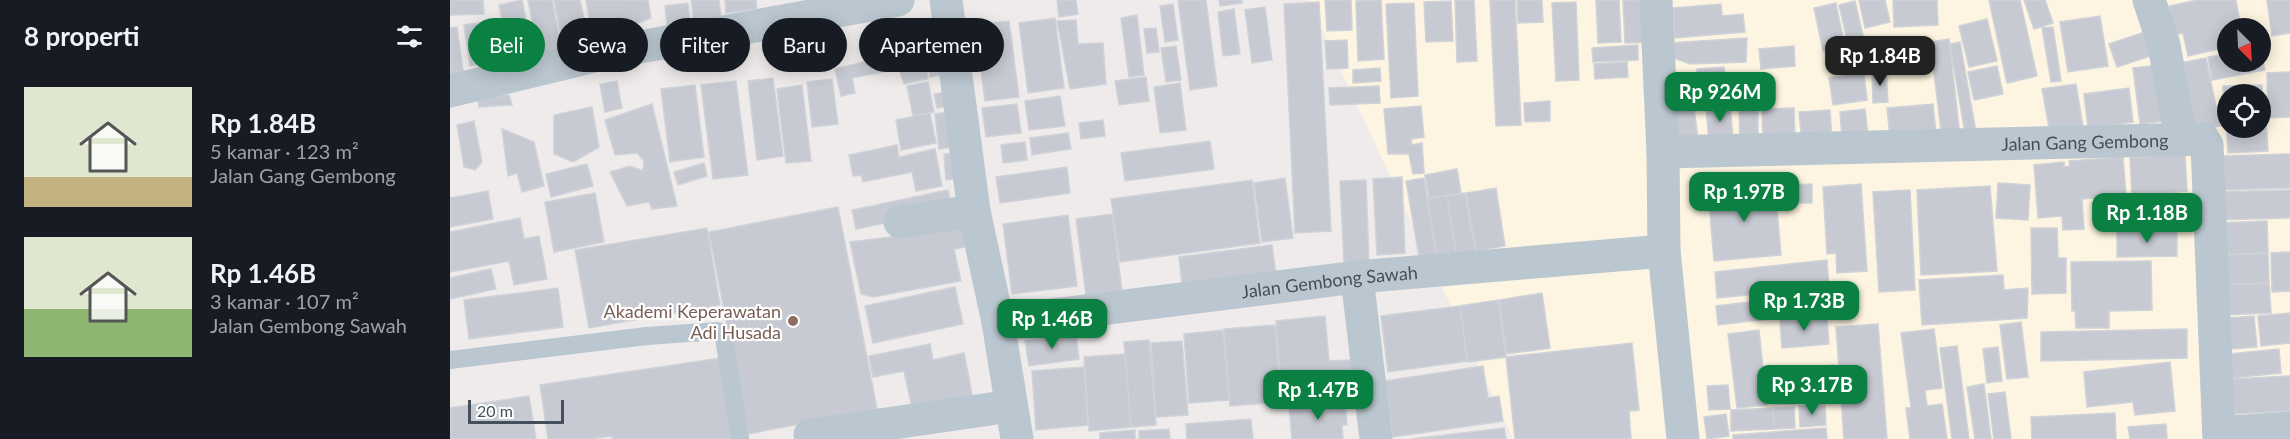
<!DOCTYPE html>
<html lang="id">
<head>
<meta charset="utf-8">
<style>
  body { margin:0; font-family:Lato,sans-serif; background:#242831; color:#f1f3f6; height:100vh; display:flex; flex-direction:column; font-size:22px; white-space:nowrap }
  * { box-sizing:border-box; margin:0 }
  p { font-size:20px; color:#9ea1a6 }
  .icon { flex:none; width:33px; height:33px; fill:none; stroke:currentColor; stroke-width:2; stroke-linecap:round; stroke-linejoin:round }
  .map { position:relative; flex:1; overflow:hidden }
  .drawer { display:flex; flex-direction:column; background:#171b24; width:450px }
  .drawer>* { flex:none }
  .guide { position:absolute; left:18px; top:18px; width:570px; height:54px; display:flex; gap:12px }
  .needle { width:39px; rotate:156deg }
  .buttons { position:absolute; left:1767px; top:18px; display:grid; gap:12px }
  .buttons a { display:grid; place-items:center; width:54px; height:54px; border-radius:50%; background:#171b24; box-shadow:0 3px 15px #0003; font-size:30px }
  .scale { position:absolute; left:18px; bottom:15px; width:96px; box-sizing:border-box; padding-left:6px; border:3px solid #43505b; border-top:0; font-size:16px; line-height:21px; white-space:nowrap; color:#43505b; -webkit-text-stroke:4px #fff; paint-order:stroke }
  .price { position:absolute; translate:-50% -51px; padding:0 14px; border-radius:12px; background:#0b8043; color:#fff; font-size:20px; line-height:39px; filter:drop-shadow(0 2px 3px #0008) }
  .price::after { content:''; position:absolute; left:50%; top:36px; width:18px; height:14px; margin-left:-9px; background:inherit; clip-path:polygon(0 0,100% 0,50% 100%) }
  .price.active { background:#222; color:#fff }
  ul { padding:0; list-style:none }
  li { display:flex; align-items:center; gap:18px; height:150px; padding:0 24px }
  li span { display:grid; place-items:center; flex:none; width:168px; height:120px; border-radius:0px; color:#555 }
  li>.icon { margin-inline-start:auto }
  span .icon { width:72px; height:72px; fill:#fffc; stroke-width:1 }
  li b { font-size:26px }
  h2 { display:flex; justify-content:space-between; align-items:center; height:72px; padding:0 24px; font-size:26px }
  .tag { padding:0 21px; border-radius:27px; background:#171b24; box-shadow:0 3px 15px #0003; font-size:21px; line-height:54px }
  .tag.active { background:#0b8043; color:#fff }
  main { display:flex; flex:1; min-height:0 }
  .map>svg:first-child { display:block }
  .commercial { fill:#fdf5e1; fill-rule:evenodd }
  .building { fill:#c7cad2; stroke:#cfd2d8; stroke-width:1.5 }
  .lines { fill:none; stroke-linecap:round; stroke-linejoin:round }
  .lane { stroke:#bbc7d0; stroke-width:18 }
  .street { stroke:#bbc7d0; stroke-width:33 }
  .education-dot { fill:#8d6e63; stroke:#fff; stroke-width:2 }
  .labels { text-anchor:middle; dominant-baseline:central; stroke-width:4.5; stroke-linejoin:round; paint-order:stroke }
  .street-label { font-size:18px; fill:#43505b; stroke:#fff }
  .education-label { font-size:18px; fill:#785e54; stroke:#fff; text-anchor:end }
</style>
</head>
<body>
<main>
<section class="drawer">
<h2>8 properti<svg class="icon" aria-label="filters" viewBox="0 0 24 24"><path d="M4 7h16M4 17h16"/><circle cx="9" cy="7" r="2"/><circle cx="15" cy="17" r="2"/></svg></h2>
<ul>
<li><span style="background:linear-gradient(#dfe7d0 75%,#c2b280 0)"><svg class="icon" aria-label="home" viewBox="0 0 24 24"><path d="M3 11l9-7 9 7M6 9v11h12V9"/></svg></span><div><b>Rp 1.84B</b><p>5 kamar · 123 m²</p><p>Jalan Gang Gembong</p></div></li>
<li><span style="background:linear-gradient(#dfe7d0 60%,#8fb573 0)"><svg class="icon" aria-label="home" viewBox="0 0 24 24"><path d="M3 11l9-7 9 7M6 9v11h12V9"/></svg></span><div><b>Rp 1.46B</b><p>3 kamar · 107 m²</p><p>Jalan Gembong Sawah</p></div></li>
</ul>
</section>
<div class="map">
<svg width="1840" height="439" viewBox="0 0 1840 439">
  <rect width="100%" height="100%" fill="#efebeb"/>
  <path class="commercial" d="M858 0H1840V439H1063ZM1778 28H1810V62H1778ZM1778 94H1810V128H1778Z"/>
  <path class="building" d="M0 0H33L34 14 0 15Z
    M72 0 83 55 60 60 49 5Z
    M78 0H102L112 52 89 56Z
    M104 0H130L140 47 114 52Z
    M136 0H198L201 18 159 34 155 26 141 28Z
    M241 0H269L272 25 245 29Z
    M275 0H306L307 9 276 13Z
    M607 0H626L628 14 609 17Z
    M728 0H756L767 86 740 90Z
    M769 0H792V3L770 6Z
    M875 0H901L902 30 877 31Z
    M931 0 934 59 908 61 906 1Z
    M1005 0H1024L1027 61 1007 62Z
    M1040 0H1065L1071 125 1046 126Z
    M1067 0H1092L1093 22 1068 23Z
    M1146 0H1169L1171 42 1148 43Z
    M1173 0H1198L1200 42 1175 43Z
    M1409 0H1435L1440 22 1415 28Z
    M1443 0H1487L1488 25 1444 27Z
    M1539 0H1570L1587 76 1557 83Z
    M1574 0H1595L1603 23 1584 29Z
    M1748 0H1786L1791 28H1778V47L1738 56 1733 33 1725 35 1719 6Z
    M1817 0H1840V33L1822 36Z
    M1001 1 1003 41 976 42 974 2Z
    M1405 1 1415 44 1399 48 1389 5Z
    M869 2 881 231 845 233 834 4Z
    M1126 2 1129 80 1106 81 1102 3Z
    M238 3 241 31 218 34 215 6Z
    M964 3 968 96 941 98 936 4Z
    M1386 3 1395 47 1373 51 1364 8Z
    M723 4 728 40 715 42 710 6Z
    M1271 4 1272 16 1293 14 1295 32 1225 38 1223 8Z
    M815 7 822 60 802 63 795 10Z
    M784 9 790 54 773 56 768 12Z
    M687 15 694 75 679 77 671 18Z
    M1650 16 1658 66 1618 72 1610 22Z
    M605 18 614 88 578 93 569 23Z
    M1537 19 1547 61 1519 67 1509 26Z
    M626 20 628 44 653 43 656 84 620 89 607 21Z
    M43 21 49 62 20 66 14 25Z
    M559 21 569 97 535 101 525 25Z
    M7 27 14 77 0 80V28Z
    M491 27 501 73 480 77 471 31Z
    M1603 27 1611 81 1601 82 1592 28Z
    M706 28 709 52 697 53 694 29Z
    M1698 31 1706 54 1667 67 1659 44Z
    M1297 38 1296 62 1240 64 1221 57 1219 43Z
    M1499 39 1510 136 1492 138 1480 42Z
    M897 40 898 68 877 69 875 41Z
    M1477 42 1480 64 1453 69 1450 45Z
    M1510 42 1526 132 1515 134 1500 44Z
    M1188 45V60L1143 62 1142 48Z
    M726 46 731 80 716 82 711 48Z
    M1344 46 1345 66 1311 69 1309 49Z
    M473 47 478 79 454 84 449 69 402 78 405 93 391 96 385 69 450 53V48Z
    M1810 49 1815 70 1762 80 1758 57 1778 54V62H1810Z
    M1756 58 1770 126 1744 132 1734 62Z
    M1177 62 1178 77 1145 79 1144 64Z
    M1709 65 1715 121 1690 124 1683 68Z
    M1547 66 1553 94 1524 100 1518 72Z
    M1274 67 1277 102 1249 105 1247 69Z
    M930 68 931 81 903 83V70Z
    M1436 70 1438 102 1423 103 1422 71Z
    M1840 72V117L1818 118 1817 73Z
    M1414 73 1417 100 1383 105 1379 78Z
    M696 77 699 101 669 105 665 81Z
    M323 78 333 156 307 160 298 81Z
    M382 79 388 124 362 127 357 82Z
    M167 81 172 108 155 112 150 84Z
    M286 81 298 175 263 179 251 85Z
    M478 82 484 112 463 116 457 86Z
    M1241 82 1248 140 1220 144 1213 86Z
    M730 83 736 130 710 133 704 87Z
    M1626 84 1633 127 1600 133 1592 89Z
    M245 85 254 157 220 162 211 89Z
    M352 85 361 161 336 163 327 89Z
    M1812 85 1813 120H1810V94H1778V122H1774L1773 86Z
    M929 86 930 103 880 105 879 88Z
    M1679 88 1683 122 1638 128 1634 94Z
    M502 91 504 105 487 108 484 94Z
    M59 95 62 105 29 107 28 99Z
    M610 96 615 126 579 130 575 101Z
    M1289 100 1308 101V145H1290Z
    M1100 101V121L1075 122 1074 103Z
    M202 104 227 206 202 209 199 202 177 206 160 172 180 166 193 171 194 161 187 153 165 155 155 120Z
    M567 104 571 133 536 137 532 108Z
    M1483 104 1486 133 1440 137 1437 108Z
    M1280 105 1283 138 1259 141 1256 108Z
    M971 106 974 137 961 139 962 145 972 143 974 173 963 174 959 154H938L934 109Z
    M142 107 149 147 123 162 104 154V115Z
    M1344 108 1345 143 1313 144 1312 109Z
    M1415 109 1418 136 1392 139 1390 112Z
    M1380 110 1382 140 1352 142 1349 112Z
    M505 111 509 146 489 149 485 114Z
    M480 113 486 143 451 150 446 120Z
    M653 120 655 136 631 139 629 123Z
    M24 121 32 162 25 170 14 167 7 125Z
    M1816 121 1818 151 1778 153 1776 124 1778 128H1810V122Z
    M52 129 84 142 94 186 72 192 67 173 58 176Z
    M618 133 621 149 582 155 580 138Z
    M760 141 764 169 675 181 671 153Z
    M575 142 577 160 553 163 551 145Z
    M447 145 449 157 485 149 492 186 466 191 462 172 413 182 411 175 403 176 399 155Z
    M511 153 513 178 496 180 494 154Z
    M1735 154 1737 191 1682 196 1680 158Z
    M1840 154V188L1770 190 1769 156Z
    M1673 157 1676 195 1632 199 1634 229 1613 230 1612 216 1588 218 1584 165 1614 162V167L1620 166 1619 161Z
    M254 163 257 176 228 185 224 172Z
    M137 164 143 186 101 197 96 174Z
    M617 167 620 193 550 203 546 177Z
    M1007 169 1011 193 979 198 975 175Z
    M952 177 955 253 927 255 923 179Z
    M835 178 843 238 812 242 804 183Z
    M974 178 986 254 969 257 956 181Z
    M802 180 810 243 670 262 661 199Z
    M916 180 919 262 894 263 890 181Z
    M1548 183 1580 185 1578 220 1546 218Z
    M1362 184V203H1335L1334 185Z
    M1411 184 1417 271 1387 273 1386 253 1377 254 1373 187Z
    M1325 185 1331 255 1264 261 1258 190Z
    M1540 186 1547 271 1471 275 1467 190Z
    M1046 188 1055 246 1026 251 1016 193Z
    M498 190 502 209 406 229 402 210Z
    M1460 190 1465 290 1429 292 1423 192Z
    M1840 190V218L1764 220V192Z
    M38 191 43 219 0 227V198Z
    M145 193 154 242 104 252 95 202Z
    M1015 193 1027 262 1008 265 997 196Z
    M997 196 1007 259 988 262 977 199Z
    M1730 200V220L1648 221 1647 202Z
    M388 207 427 409 298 434 259 232Z
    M662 214 672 290 636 295 626 219Z
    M618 215 627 286 562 294 553 224Z
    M70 218 74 239 89 236 97 279 64 285 59 261 0 272V232Z
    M1817 221 1818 253 1770 255 1768 223Z
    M523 227 526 245 504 249 511 281 423 297 411 294 400 242Z
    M257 228 270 305 139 328 125 250Z
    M1581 228H1607L1608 258H1616V293L1582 294Z
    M1667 232H1727V256L1667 257Z
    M822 245 827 283 733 295 729 257Z
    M1840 252V291L1822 292 1821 253Z
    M1818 253 1819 283 1771 285 1770 255Z
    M1377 260 1379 287 1267 298 1265 272Z
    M1701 261 1702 310 1659 311V328H1626L1625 311H1622L1621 262Z
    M41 269 46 289 0 299V278Z
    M1553 275 1554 290 1578 288 1577 318 1472 325 1469 280Z
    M1819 283 1821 313 1773 315 1771 285Z
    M505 287 513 324 423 343 415 306Z
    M108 288 113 327 19 339 14 300Z
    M1399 290 1401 309 1334 317 1332 297Z
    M1092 293 1100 348 1057 354 1049 300Z
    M1324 299 1327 318 1268 325 1266 306Z
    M1048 300 1056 357 1018 362 1010 306Z
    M1010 306 1017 361 938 372 931 316Z
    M1840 313V343L1811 346 1808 316Z
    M875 316 879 361 901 360 903 386 881 388 882 402 833 406 826 321Z
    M1804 316 1807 347 1781 349 1779 318Z
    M1377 317 1379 344 1332 348 1330 321Z
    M1571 322 1578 377 1557 379 1550 325Z
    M1428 324 1437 439H1394L1386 327Z
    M825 325 831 402 780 406 774 329Z
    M1484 329 1492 388 1475 390 1477 406 1492 404 1497 439H1460L1456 408H1461L1451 333Z
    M1737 329V358L1591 361V332Z
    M773 330 779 400 739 403 734 334Z
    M1309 330 1317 405 1287 408 1278 334Z
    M626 335 629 359 579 366 575 341Z
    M699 340 706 425 681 427 674 342Z
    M732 341 738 415 706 417 701 343Z
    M1182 343 1189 410 1179 411 1181 439H1065L1056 357Z
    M480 344 483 360 514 353 524 404 464 417 454 371 423 377 419 356Z
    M1507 346 1519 439H1502L1490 348Z
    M1548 347 1552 381 1537 383 1533 349Z
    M1829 349 1831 373 1782 378 1779 354Z
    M675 354 681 427 639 431 634 357Z
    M270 358 282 439H162V436L140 439H98L90 385Z
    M1720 362 1725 411 1685 415 1683 402 1637 407 1634 372Z
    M1384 365 1385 378 1350 381 1349 368Z
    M1033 366 1038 398 1049 396 1053 421 943 437 935 381Z
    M634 367 638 425 586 430 582 371Z
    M1840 376V411L1770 415 1768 380Z
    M1534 384 1541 439H1525L1517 387Z
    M1278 385 1280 409 1259 410 1257 386Z
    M1362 386V403L1324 404 1323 388Z
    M1555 392 1561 439H1544L1538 394Z
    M79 396 86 439H0V408Z
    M895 401 897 425H892L893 439H842L839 406Z
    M1375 405 1376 425 1350 427 1349 406Z
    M1344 407 1345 428 1324 429 1323 408Z
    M1323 408 1324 429 1281 431V410Z
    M1665 413 1666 439H1582L1581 417Z
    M1276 414 1279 436 1257 439 1254 417Z
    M801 419 803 439H737L736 424Z
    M1716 424 1717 439H1680L1678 427Z
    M1054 428 1056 439H961Z
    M1376 428 1377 439H1283V435Z
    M719 429 720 439H689V431Z
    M685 430V439H650V433Z"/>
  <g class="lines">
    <path class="lane" d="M0 360 197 336 268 331 274 338 290 439"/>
    <g class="street">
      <path d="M496 0 524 211 548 322 567 439"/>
      <path d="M1206 0 1213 152 1214 251 1233 439"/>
      <path d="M1699 0 1714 45 1731 140"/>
      <path d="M0 91 157 53 448 0"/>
      <path id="s1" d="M1213 152 1753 139 1757 145 1769 439"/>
      <path d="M450 222 524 211"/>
      <path d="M907 277 926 439"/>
      <path id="s2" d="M548 322 907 277 1214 251"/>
      <path d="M1769 433 1840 428"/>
      <path d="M360 435 561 406"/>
    </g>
  </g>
  <circle class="education-dot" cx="343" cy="321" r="6"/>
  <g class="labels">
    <g class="street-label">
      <text stroke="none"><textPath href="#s1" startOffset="422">Jalan Gang Gembong</textPath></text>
      <text stroke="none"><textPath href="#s2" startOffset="334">Jalan Gembong Sawah</textPath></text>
    </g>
    <g class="education-label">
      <text x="331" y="311">Akademi Keperawatan<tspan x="331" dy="21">Adi Husada</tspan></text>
    </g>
  </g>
</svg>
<div class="buttons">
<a><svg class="needle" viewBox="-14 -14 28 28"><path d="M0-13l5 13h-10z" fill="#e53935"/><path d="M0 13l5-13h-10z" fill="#9ea1a6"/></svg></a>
<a><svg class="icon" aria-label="locate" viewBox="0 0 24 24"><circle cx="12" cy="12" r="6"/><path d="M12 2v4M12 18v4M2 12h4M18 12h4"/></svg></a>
</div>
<div class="scale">20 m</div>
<b class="price active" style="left:1430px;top:87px">Rp 1.84B</b>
<b class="price" style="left:1270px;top:123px">Rp 926M</b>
<b class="price" style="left:1294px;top:223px">Rp 1.97B</b>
<b class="price" style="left:1697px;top:244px">Rp 1.18B</b>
<b class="price" style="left:1354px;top:332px">Rp 1.73B</b>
<b class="price" style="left:602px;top:350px">Rp 1.46B</b>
<b class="price" style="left:1362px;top:416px">Rp 3.17B</b>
<b class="price" style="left:868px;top:421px">Rp 1.47B</b>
<div class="guide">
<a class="tag active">Beli</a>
<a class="tag">Sewa</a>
<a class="tag">Filter</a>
<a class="tag">Baru</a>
<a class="tag">Apartemen</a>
</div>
</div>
</main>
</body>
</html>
